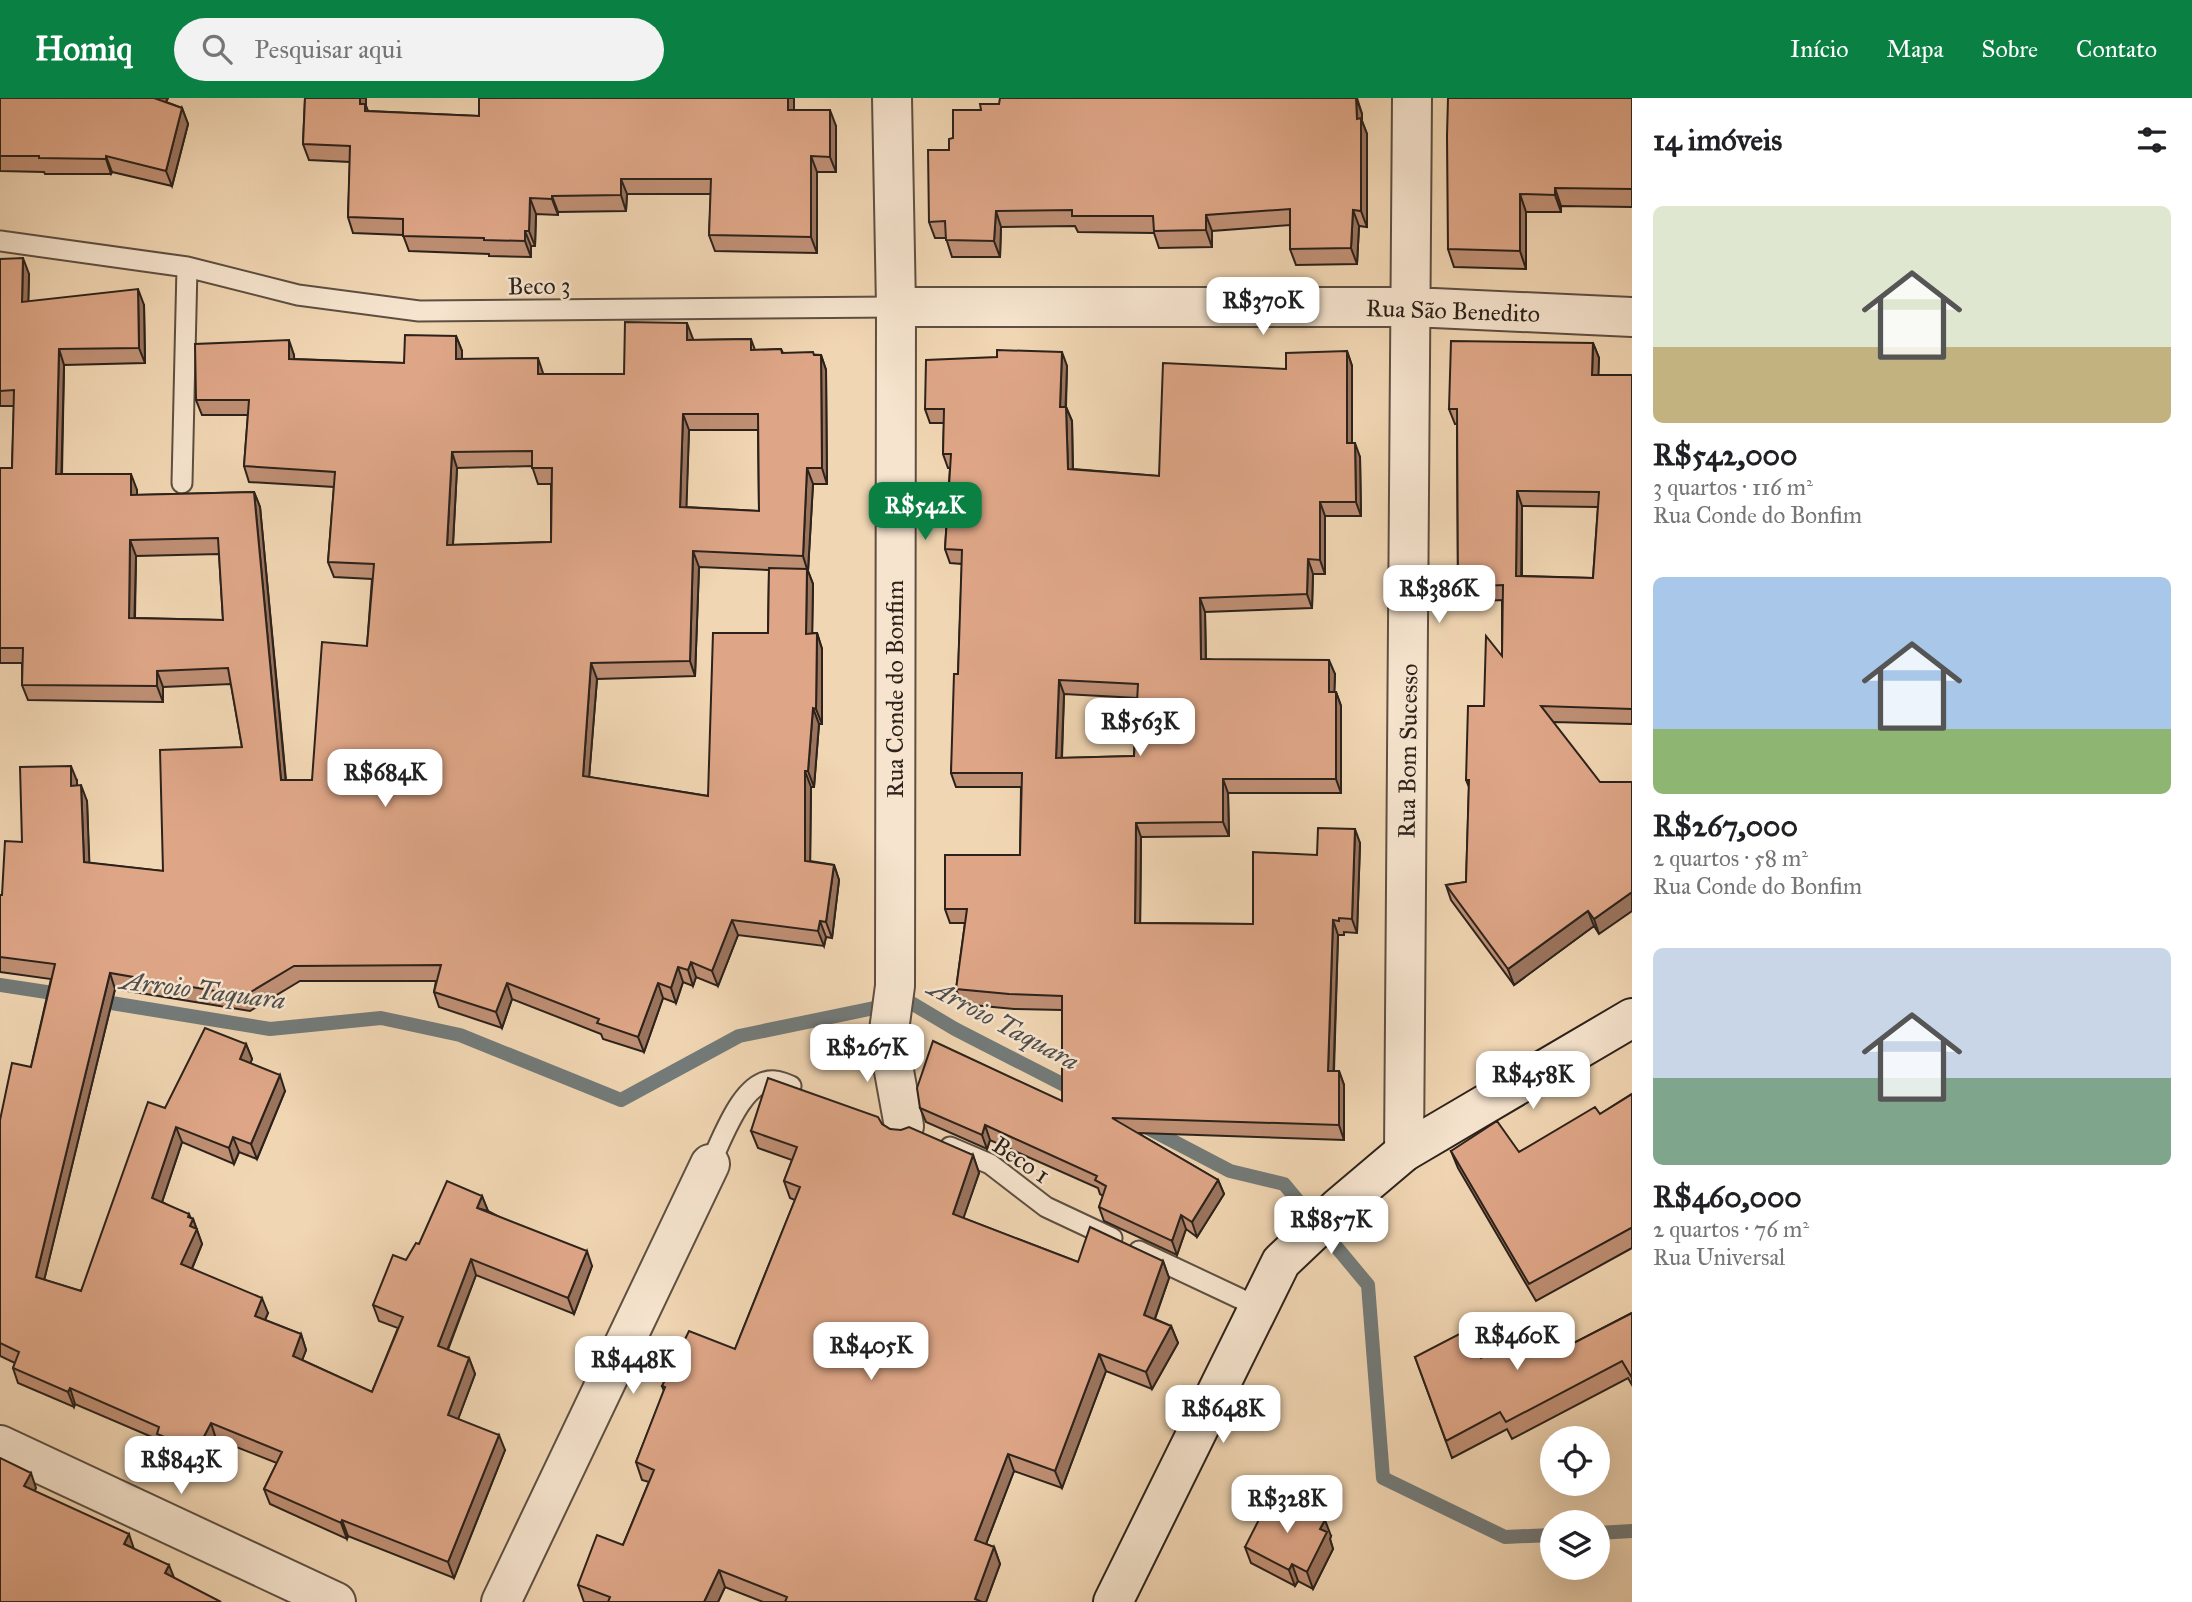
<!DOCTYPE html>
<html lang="pt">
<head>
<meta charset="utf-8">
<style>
  body { margin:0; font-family:"IM FELL Great Primer",serif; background:#f2f2f2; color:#202124; height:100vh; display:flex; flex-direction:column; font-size:26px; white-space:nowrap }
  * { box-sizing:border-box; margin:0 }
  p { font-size:23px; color:#757577 }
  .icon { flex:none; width:38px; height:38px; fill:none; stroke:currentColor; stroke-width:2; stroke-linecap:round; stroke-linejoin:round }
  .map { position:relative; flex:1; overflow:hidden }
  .details { display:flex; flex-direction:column; background:#fff; width:560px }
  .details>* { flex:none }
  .controls { position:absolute; left:1540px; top:1328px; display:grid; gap:14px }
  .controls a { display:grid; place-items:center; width:70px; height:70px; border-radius:50%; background:#fff; box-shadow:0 7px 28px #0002; font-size:35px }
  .price { position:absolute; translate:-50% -60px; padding:0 16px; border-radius:14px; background:#fff; color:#222; font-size:23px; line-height:46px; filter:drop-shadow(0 2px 4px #0008) }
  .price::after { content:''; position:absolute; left:50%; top:42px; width:21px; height:16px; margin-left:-10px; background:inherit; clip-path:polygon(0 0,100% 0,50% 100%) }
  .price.active { background:#0b8043; color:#fff }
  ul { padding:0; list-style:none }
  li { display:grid; align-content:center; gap:14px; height:371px; padding:0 21px }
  li span { display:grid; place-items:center; height:217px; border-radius:10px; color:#555 }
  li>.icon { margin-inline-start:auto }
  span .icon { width:126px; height:126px; fill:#fffc; stroke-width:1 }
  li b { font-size:30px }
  h2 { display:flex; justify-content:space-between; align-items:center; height:84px; padding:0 21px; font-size:30px }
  header { display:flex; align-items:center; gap:42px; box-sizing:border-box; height:98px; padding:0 35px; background:#0b8043; color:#fff }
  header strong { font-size:33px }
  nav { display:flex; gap:38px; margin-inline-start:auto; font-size:24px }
  .search { width:490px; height:63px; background:#f2f2f2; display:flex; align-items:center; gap:18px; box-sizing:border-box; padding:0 24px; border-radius:38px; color:#757577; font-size:26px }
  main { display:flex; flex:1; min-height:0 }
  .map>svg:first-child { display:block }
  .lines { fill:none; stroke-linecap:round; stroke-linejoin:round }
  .stream { stroke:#737b7a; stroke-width:14 }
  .lane-casing { stroke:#5d4f41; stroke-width:23 }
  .street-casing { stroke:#5d4f41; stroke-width:42 }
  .secondary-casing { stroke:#2c221b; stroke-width:42 }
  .lane { stroke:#f6e4ce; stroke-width:19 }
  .street { stroke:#f6e4ce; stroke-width:38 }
  .secondary { stroke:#f6e4ce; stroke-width:38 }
  .wall { fill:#bf8f74; stroke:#2c221b; stroke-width:2; fill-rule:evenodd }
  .shaded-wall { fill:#9b745e; stroke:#2c221b; stroke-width:2 }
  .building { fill:#dea687; stroke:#2c221b; stroke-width:2; fill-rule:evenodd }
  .labels { text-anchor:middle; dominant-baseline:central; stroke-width:5; stroke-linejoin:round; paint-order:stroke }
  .street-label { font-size:24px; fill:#2c221b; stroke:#f6e4ce }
  .water-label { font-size:26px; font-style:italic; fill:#4f4e4b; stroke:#f6e4ce }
</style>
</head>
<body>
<header>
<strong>Homiq</strong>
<div class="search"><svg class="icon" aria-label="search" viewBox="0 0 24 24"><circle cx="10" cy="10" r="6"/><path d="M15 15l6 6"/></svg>Pesquisar aqui</div>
<nav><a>Início</a><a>Mapa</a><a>Sobre</a><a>Contato</a></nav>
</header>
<main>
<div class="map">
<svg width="1632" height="1504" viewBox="0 0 1632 1504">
  <rect width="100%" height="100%" fill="#f1d6b3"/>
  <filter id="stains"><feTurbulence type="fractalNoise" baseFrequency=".00286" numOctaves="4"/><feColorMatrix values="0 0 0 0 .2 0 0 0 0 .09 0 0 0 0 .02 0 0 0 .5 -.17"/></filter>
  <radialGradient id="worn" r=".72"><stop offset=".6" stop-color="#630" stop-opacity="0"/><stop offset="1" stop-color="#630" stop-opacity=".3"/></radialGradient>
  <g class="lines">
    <path class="stream" d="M0 887 66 897
      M93 902 270 931 381 920 460 937 621 1002 739 938 908 903 955 931 1076 993
      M1144 1028 1230 1073 1284 1086 1368 1187 1383 1380 1505 1439 1552 1437
      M1598 1435 1632 1433"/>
    <g class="lane-casing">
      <path id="lane" d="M0 143 187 169 298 197 419 213 896 209
        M182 385 187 169
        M950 1049 990 1066 1046 1109 1112 1140
        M710 1066C722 1042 743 979 775 983 780 983 786 986 791 988
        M1139 1153 1258 1209"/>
    </g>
    <g class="street-casing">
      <path id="street" d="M892 0 896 209 895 888 888 940 904 1028
        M896 209H1412L1632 219
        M1404 1054 1412 0
        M0 1347 336 1504
        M501 1504 710 1066"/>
    </g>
    <g class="secondary-casing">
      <path id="secondary" d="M1113 1504 1281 1164 1339 1109 1404 1054 1632 920"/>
    </g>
    <use href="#lane" class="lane"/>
    <use href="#street" class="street"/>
    <use href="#secondary" class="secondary"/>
  </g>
  <path class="wall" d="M0 0H168L166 4 182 10 188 26 172 88 112 74 111 76H45L44 74 0 73Z
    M305 0H366V8L368 13 479 18 794 12 836 28V74H817V155L715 153 709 137 711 96H627L626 113 558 114V117L536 116 535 148H531V159L489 158V156L409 153 403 137 353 135 348 119 350 64 309 62 303 46Z
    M1357 0 1362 16V23L1367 36V129L1359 128 1357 166 1296 167 1290 151V127L1212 133V149L1159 150 1154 135 1078 134 1075 128 1001 129 1000 159H952L946 140H935L929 124 953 40 981 12 999 6Z
    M1632 0V109L1561 108V114H1526V171L1454 169 1448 151Z
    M0 161 29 176 28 204 144 207 145 265 64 267 62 376 137 392V397L254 394 260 409 286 682H312L367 548 372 481 334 479 328 464 334 389 249 384 244 368 248 317H202L196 302 294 257V261L404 265 456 238 462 253V261L543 276H624L693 242 751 241 755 252 781 251 783 255 821 257 826 272 827 386H813L808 473 813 486 812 535H817L822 551V626H819L814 689H811L810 763 834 767 839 782 832 840 826 839 824 848 738 837 718 888 696 879 693 888 683 884 676 905 663 900 644 954 603 941 601 936 512 901 502 930 439 909 434 894 436 883H300L250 913 115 891 44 1182 81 1193 165 1010 246 946 252 961 250 965 285 993 257 1061 239 1054 234 1066 182 1044 162 1104 193 1121 202 1146 192 1171 268 1215 265 1222 301 1236 306 1252 302 1262 372 1294 398 1230 379 1223 373 1207 406 1162 419 1146 482 1098 488 1113 592 1168 574 1216 476 1177 448 1252 469 1260 475 1276 458 1321 505 1352 454 1480 348 1438 347 1441 270 1406 264 1391 277 1365 216 1341 203 1368 162 1351 159 1342 75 1306 74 1309 18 1285 13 1270 15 1265 0 1258V1022L31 969 51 881 0 874V797H2L22 744 77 683V688L87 703 89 765 163 773 242 649 231 586 163 589V604L28 602 22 587V565H0V370H12L14 308H0ZM689 332H758L759 413 686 409ZM532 368 538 386H551V444L453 447 457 370ZM219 456 223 522 135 520 136 458ZM699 469 769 472 768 535 708 698 589 679 597 581 695 578Z
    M1593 245 1599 260 1598 277H1632V626L1553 624 1599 836 1594 828 1514 887 1451 802 1446 787 1466 784 1469 689 1466 682 1484 608 1502 558V502L1464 504 1458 489 1457 326H1455L1449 311ZM1522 408 1598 409 1593 480 1522 478Z
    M1347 253 1352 268V345L1360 359 1361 418H1325V476H1313L1312 510 1205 514 1206 561 1335 576 1334 594H1336L1341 608V695H1228L1229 738 1141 739 1140 825 1253 826 1317 757 1360 745 1357 835 1344 834V837H1338L1334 973H1339L1344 987V1042L1138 1035 1218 1082 1224 1096 1197 1139 1186 1131 1177 1157 1104 1123 1099 1109 1103 1098 1100 1096 1098 1090 990 1042 987 1051 926 1024 920 1010 1062 1003V912L1014 911 962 906 956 891 965 825H950L945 811 1020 757 1021 689H956L951 675 958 576 962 466 950 465 945 451 950 370H948L943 356 944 325H930L925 311 997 259 1067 268 1066 309 1072 323 1073 371 1159 378 1286 271ZM1064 596 1137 600 1134 658 1062 660Z
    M1632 996V1150L1536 1203 1458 1070 1451 1053 1519 1054 1600 1016Z
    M882 1026 890 1031 973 1057 979 1075 963 1120 1078 1164 1163 1163 1169 1180 1155 1221 1171 1228 1178 1245 1152 1291 1106 1273 1062 1390 1014 1373 986 1446 994 1449 1000 1466 986 1504H763L725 1489 718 1504H584L578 1487 623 1447 649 1384 642 1382 636 1364 664 1293 662 1288 735 1251 795 1102 790 1100 784 1083 792 1062 758 1050 751 1033Z
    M1632 1215V1287L1628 1280 1512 1341 1507 1331 1452 1360 1415 1259 1481 1260 1574 1245Z
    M1331 1438 1330 1441 1333 1451 1313 1491 1298 1483 1295 1488 1251 1465 1245 1449Z"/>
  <path class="shaded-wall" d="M154 0H168L159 16Z
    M360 0H366V8L371 21 360 6Z
    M788 0H794V28L788 12Z
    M1356 0 1362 16V23L1367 36V129L1361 113Z
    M182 10 188 26 172 88 166 73Z
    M830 12 836 28V74L830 59Z
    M106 58 112 74 111 76 106 61Z
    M811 58 817 74V155L811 139Z
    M621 81 627 96 626 113 621 97Z
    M1555 90 1561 108V114L1555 97Z
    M1520 96 1526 114V171L1520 153Z
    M552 98 558 114V117L552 101Z
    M530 100 536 116 535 148 529 133Z
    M1353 112 1359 128 1357 166 1351 150Z
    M996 113 1001 129 1000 159 994 143Z
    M1206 117 1212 133V149L1206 132Z
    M525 133 531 148V159L525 143Z
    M23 160 29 176 28 220 22 204Z
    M138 191 144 207 145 265 139 250Z
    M687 225 693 241 692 257 687 242Z
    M456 238 462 253V276L456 261Z
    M289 242 294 257 295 277 289 261Z
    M1593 245 1599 260 1598 292 1592 277Z
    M59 251 64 267 61 392 56 376Z
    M1347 253 1352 268V359L1347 345Z
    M1062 254 1067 268 1065 323 1060 309Z
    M821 257 826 272 827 386 822 370Z
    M538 260 543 275 544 291 538 276Z
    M1066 309 1072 323 1073 385 1068 371Z
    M683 316 689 332 686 424 680 409Z
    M1355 345 1360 359 1361 418 1356 404Z
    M452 354 457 370 452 463 447 447Z
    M807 370 813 386 808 473 813 486 812 551 806 536 807 471 803 458Z
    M131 376 137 392V413L131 397Z
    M1517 393 1522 408 1521 493 1516 478Z
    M254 394 260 409 287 697 281 682Z
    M1320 404 1325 418V476L1320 462Z
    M130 442 136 458 134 536 129 520Z
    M693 453 699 469 695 578 690 563Z
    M1308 461 1313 476 1312 510 1307 496Z
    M1200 500 1205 514 1206 575 1201 561Z
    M817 535 822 551V626L816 611Z
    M1329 562 1335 576 1334 608 1329 594Z
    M591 565 597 581 588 693 583 678Z
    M157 573 163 589V604L157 588Z
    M1059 582 1064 596 1061 675 1056 660Z
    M1336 594 1341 608V695L1336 681Z
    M813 610 819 626 814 689 808 673Z
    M71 668 77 683V703L71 688Z
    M805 673 811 689 810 778 805 763Z
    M1223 681 1228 695 1229 738 1223 724Z
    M81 687 87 703 90 780 84 764Z
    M1136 725 1141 739 1140 839 1135 825Z
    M1355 731 1360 745 1357 835 1352 821Z
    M834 767 839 782 832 840 826 824Z
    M1632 794V813L1599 836 1594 821Z
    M1588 813 1594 828 1514 887 1508 871Z
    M732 822 738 837 718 888 712 873Z
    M1333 822 1338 837 1333 987 1328 973Z
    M820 823 826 839 824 848 818 833Z
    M691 864 696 879 693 888 688 872Z
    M678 869 683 884 676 905 671 890Z
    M110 875 115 891 41 1195 36 1179Z
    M507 885 512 901 502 930 496 914Z
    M658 885 663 900 644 954 638 939Z
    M246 946 252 961 246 977 240 961Z
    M1339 973 1344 987V1042L1339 1027Z
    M280 977 285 993 257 1061 251 1046Z
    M985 1027 990 1042 987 1051 982 1037Z
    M176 1029 182 1044 158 1116 152 1100Z
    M233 1039 239 1054 234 1066 229 1050Z
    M973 1057 979 1075 959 1133 953 1116Z
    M1218 1082 1224 1096 1197 1139 1192 1124Z
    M482 1098 488 1113 477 1110Z
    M189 1116 192 1123 193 1121 202 1146 187 1182 181 1166 188 1119Z
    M1181 1117 1186 1131 1177 1157 1172 1143Z
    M587 1153 592 1168 574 1216 568 1200Z
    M471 1161 476 1177 443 1263 438 1248Z
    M1163 1163 1169 1180 1150 1234 1144 1217Z
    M262 1200 268 1215 260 1233 255 1218Z
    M1171 1228 1178 1245 1152 1291 1146 1274Z
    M301 1236 306 1252 298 1273 293 1258Z
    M1099 1256 1106 1273 1062 1390 1055 1373Z
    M469 1260 475 1276 454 1332 448 1317Z
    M70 1290 75 1306 74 1309 68 1294Z
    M211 1325 216 1341 203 1368 197 1352Z
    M499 1337 505 1352 454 1480 448 1464Z
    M1008 1356 1014 1373 981 1459 975 1442Z
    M31 1375 36 1390 30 1404 24 1388Z
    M342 1422 348 1438 347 1441 341 1425Z
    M1325 1422 1331 1438 1330 1441 1333 1451 1313 1491 1307 1474 1320 1431Z
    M129 1436 134 1451 124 1446Z
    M994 1449 1000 1466 986 1504H976L975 1501Z
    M1292 1466 1298 1483 1295 1488 1289 1472Z
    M169 1467 175 1482 165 1475Z
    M719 1472 725 1489 718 1504H704Z"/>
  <path class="building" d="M0 0H154L182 10 166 73 106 58V61L39 60V58H0Z
    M305 0H360V6H365V13L479 18V0H788V12H830V59L811 58V139L709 137 711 81H621V97L552 98V101L530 100 529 133H525V143L484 142V140L403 138V121L348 119 350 48 303 46Z
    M1000 0H1356L1357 21 1361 20V113L1353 112 1351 150 1290 151V111L1206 117V132L1154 133 1153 118H1072V112L996 113 994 143 946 142 945 123 929 124 928 52H949V41L953 40V12H981L980 6H999Z
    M1448 0H1632V91L1555 90V97L1520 96V153L1448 151 1447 38Z
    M23 160 22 204 138 191 139 250 59 251 56 376H131V397L254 394 281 682H312L322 544 367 548 374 466 328 464 335 374 244 368 249 302H196L195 246 289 242V261L404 265 405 237 456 238V261L538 260V276H624L625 224 687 225V242L751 241V252L781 251 782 255 813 254 814 257H821L822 370H807L803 458 693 453 690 563 591 565 583 678 708 698 713 535H768L769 470 807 471 806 536 817 535 816 611 813 610 808 673H805V763L834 767 826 824 820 823 818 833 732 822 712 873 691 864 688 872 678 869 671 890 658 885 638 939 597 925 599 921 507 885 496 914 434 894 441 867 294 868 244 898 110 875 36 1179 81 1193 148 1004 165 1010 205 930 246 946 240 961 280 977 251 1046 233 1039 229 1050 176 1029 152 1100 189 1116 188 1119 193 1121 190 1128 197 1131 181 1166 262 1200 255 1218 301 1236 293 1258 372 1294 403 1219 373 1207 393 1157 406 1162 416 1145 419 1146 447 1083 482 1098 477 1110 587 1153 568 1200 471 1161 438 1248 469 1260 448 1317 499 1337 448 1464 342 1422 341 1425 264 1391 282 1354 211 1325 197 1352 157 1336 159 1329 70 1290 68 1294 13 1270 19 1254 0 1245V1022L12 965 31 969 55 866 0 859V797H2L5 743 22 744 20 669 71 668V688L81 687 84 764 163 773 160 652 242 649 228 570 157 573V588L22 587 23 550H0V370H12L14 292 0 293V161ZM683 316H758L759 413 680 409ZM532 353V370H552L551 444 447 447 452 354ZM218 440 223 522 129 520 130 442Z
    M1451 243 1593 245 1592 277H1632V611L1541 608 1600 684H1632V794L1594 821 1588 813 1508 871 1446 787 1466 784 1469 682H1466L1468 608H1484L1486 538 1502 558 1503 487 1458 489 1457 311H1449ZM1517 393 1599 394 1593 480 1516 478Z
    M997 252 1062 254 1060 309H1066L1068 371 1159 378 1163 265 1286 271V255L1347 253V345H1355L1356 404H1320V462L1308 461 1307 496 1200 500 1201 561 1329 562V594H1336V681H1223V724L1136 725 1135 825 1253 826V754L1317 757 1318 730 1355 731 1352 821 1339 820V823L1333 822 1328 973H1339V1027L1112 1020 1218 1082 1192 1124 1181 1117 1172 1143 1099 1109 1106 1088 1095 1082 1097 1078 985 1027 982 1037 920 1010 917 990 933 943 1062 1003V898L1009 896 956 891 967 811H945V757H1020L1022 675H951L954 576H958L962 452 945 451 951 356H943L944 311H925L926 262 997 259ZM1059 582 1138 586 1134 658 1056 660Z
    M768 980 878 1019 882 1026 890 1031 901 1032 909 1029 973 1057 953 1116 1078 1164 1090 1129 1163 1163 1144 1217 1171 1228 1146 1274 1099 1256 1055 1373 1008 1356 975 1442 994 1449 975 1501 982 1504H785L787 1499 719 1472 704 1504H608L610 1499 578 1487 597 1437 623 1447 654 1372 636 1364 665 1289 662 1288 689 1233 735 1251 800 1089 784 1083 797 1049 751 1033Z
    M1632 996V1131L1631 1130 1529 1186 1451 1053 1497 1023 1519 1054 1595 1009 1600 1016Z
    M1632 1215V1280L1622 1263 1506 1324 1500 1314 1446 1343 1415 1259 1467 1232 1481 1260 1561 1219 1574 1245Z
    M0 1360 31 1375 24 1388 129 1436 124 1446 169 1467 165 1475 221 1504H0Z
    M1272 1396 1325 1422 1320 1431 1327 1434 1307 1474 1292 1466 1289 1472 1245 1449Z"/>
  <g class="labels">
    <g class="street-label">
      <text transform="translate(539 188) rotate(-1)">Beco 3</text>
      <text transform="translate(1453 213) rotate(2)">Rua São Benedito</text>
      <text transform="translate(895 591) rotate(-90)">Rua Conde do Bonfim</text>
      <text transform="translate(1408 653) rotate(-89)">Rua Bom Sucesso</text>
      <text transform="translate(1021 1062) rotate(34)">Beco 1</text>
    </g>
    <g class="water-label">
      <text transform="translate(203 892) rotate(7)">Arroio Taquara</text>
      <text transform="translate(1004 926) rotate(28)">Arroio Taquara</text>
    </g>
  </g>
  <rect width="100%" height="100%" filter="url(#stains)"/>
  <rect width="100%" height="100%" fill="url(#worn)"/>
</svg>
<div class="controls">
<a><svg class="icon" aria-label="locate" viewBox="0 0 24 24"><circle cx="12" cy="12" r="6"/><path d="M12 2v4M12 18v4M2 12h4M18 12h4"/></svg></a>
<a><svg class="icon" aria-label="layers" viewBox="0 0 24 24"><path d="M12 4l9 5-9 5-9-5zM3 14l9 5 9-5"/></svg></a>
</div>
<b class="price" style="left:1263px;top:239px">R$370K</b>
<b class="price active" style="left:925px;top:444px">R$542K</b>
<b class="price" style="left:1439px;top:527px">R$386K</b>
<b class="price" style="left:1140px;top:660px">R$563K</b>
<b class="price" style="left:385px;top:711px">R$684K</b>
<b class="price" style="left:867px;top:986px">R$267K</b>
<b class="price" style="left:1533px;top:1013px">R$458K</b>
<b class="price" style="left:1331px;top:1158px">R$857K</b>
<b class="price" style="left:1517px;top:1274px">R$460K</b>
<b class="price" style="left:871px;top:1284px">R$405K</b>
<b class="price" style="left:633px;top:1298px">R$448K</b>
<b class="price" style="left:1223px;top:1347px">R$648K</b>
<b class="price" style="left:181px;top:1398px">R$843K</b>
<b class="price" style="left:1287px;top:1437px">R$328K</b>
</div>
<section class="details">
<h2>14 imóveis<svg class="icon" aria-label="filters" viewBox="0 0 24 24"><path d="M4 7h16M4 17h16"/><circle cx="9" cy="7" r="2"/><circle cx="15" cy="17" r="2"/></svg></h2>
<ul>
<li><span style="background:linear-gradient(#dfe7d0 65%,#c2b280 0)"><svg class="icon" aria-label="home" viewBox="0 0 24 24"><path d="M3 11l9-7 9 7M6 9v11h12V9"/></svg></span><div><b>R$542,000</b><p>3 quartos · 116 m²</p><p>Rua Conde do Bonfim</p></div></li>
<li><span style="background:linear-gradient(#a9c7e8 70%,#8fb573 0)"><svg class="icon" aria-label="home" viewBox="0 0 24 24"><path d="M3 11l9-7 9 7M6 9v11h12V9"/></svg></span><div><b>R$267,000</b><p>2 quartos · 58 m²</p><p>Rua Conde do Bonfim</p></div></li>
<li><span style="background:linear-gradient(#c9d6e8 60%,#7fa58c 0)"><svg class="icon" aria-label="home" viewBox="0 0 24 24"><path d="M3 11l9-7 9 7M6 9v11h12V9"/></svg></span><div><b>R$460,000</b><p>2 quartos · 76 m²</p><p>Rua Universal</p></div></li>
</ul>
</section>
</main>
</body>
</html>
